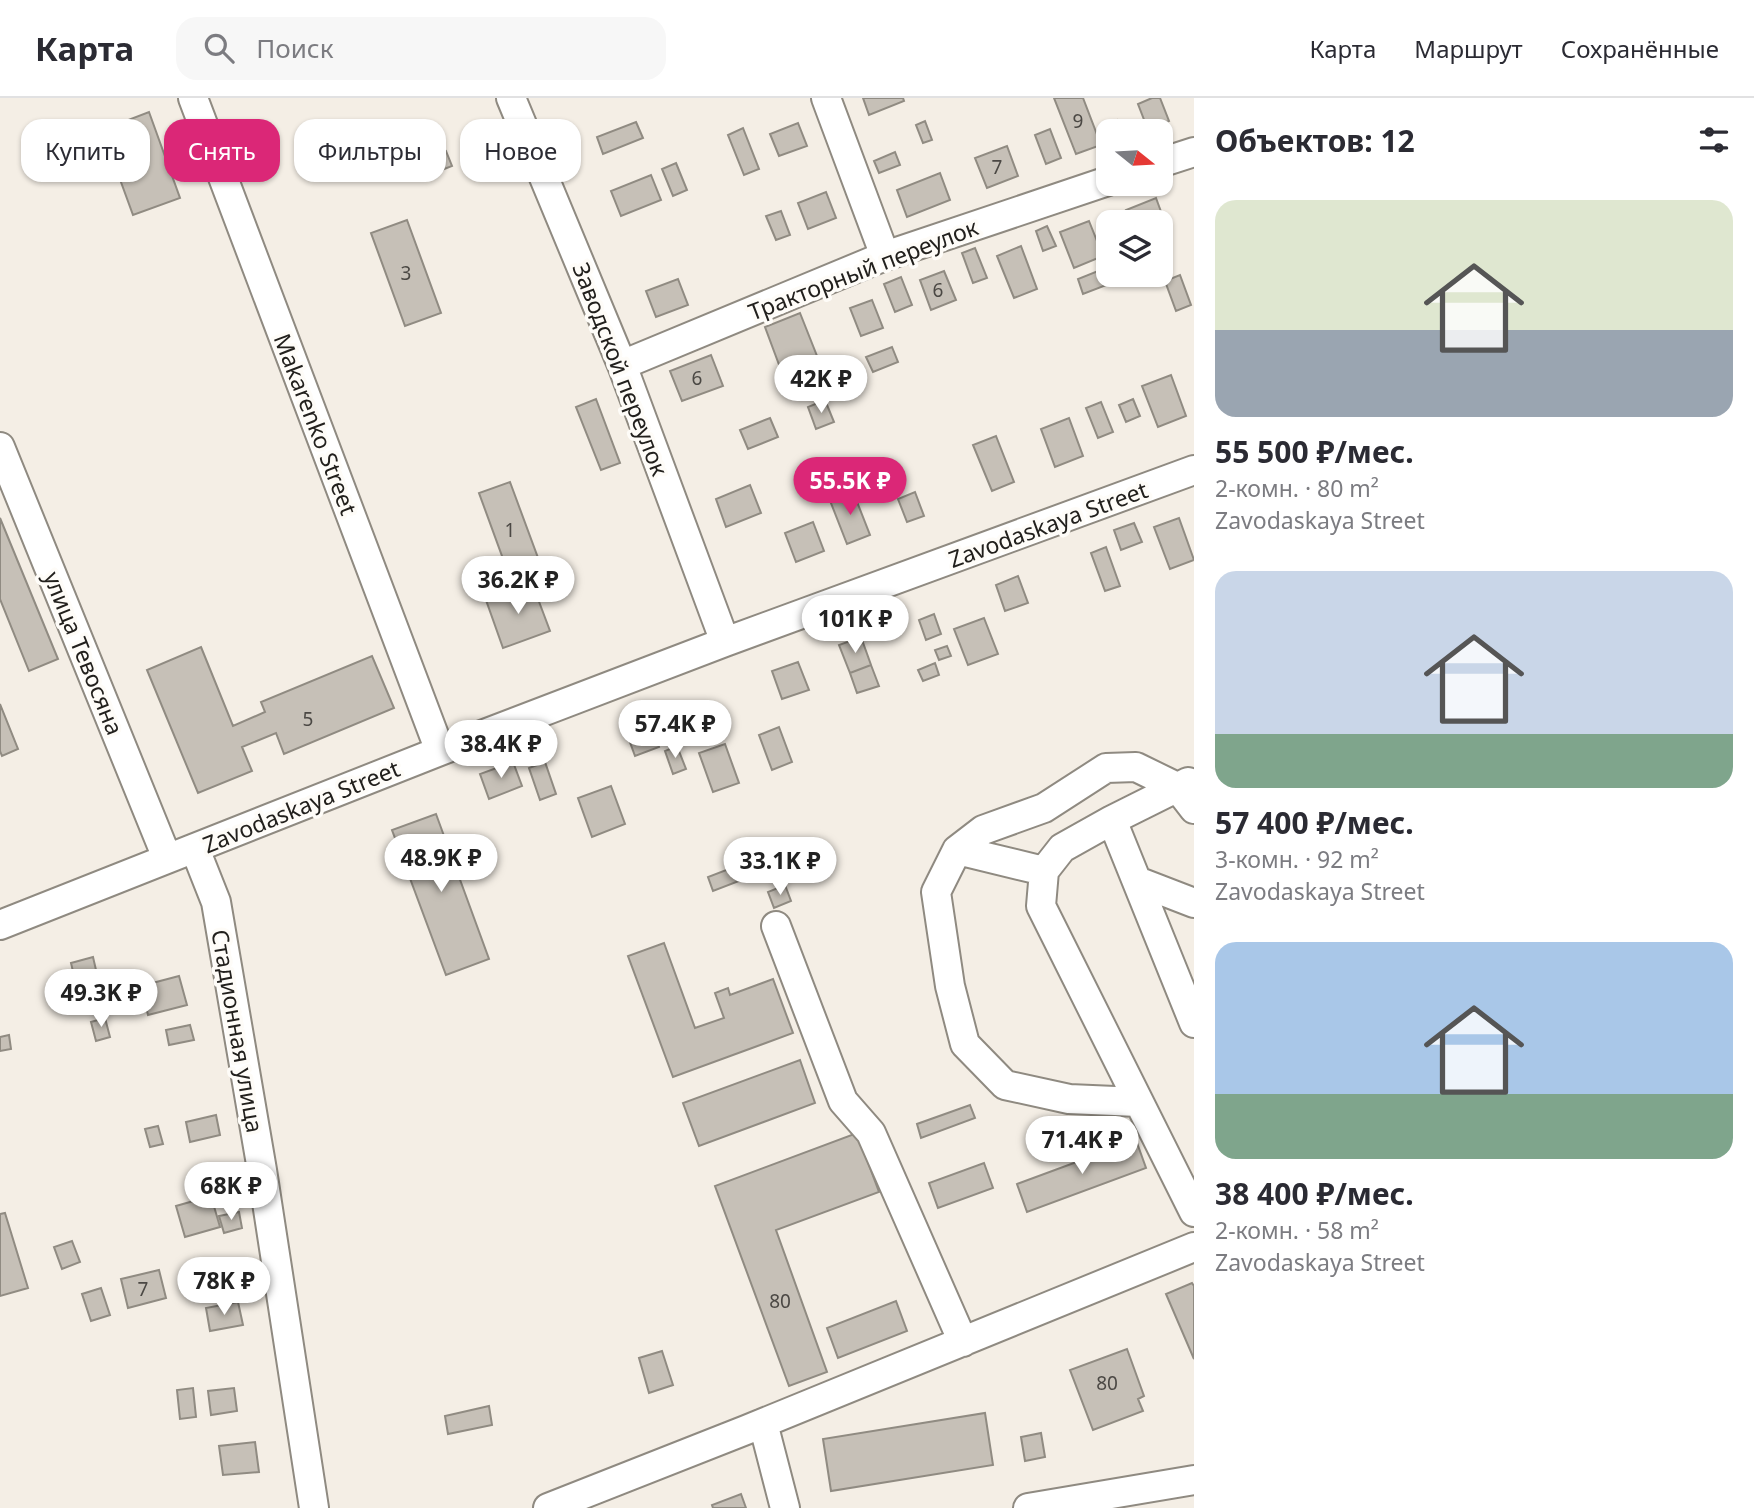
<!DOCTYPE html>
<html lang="ru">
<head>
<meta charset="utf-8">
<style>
  body { margin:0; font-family:"Noto Sans",sans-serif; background:#f7f7f7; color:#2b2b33; height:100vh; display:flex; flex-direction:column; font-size:26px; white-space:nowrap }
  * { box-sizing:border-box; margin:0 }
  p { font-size:23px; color:#7c7c81 }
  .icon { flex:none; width:38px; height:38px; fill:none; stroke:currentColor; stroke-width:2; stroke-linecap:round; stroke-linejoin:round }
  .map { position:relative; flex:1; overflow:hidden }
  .side { display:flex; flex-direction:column; background:#fff; width:560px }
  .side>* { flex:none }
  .banner { position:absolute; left:21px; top:21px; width:665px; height:63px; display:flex; gap:14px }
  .needle { width:46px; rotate:108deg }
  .controls { position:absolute; left:1096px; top:21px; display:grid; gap:14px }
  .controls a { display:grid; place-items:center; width:77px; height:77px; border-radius:14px; background:#fff; box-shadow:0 2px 5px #0004; font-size:35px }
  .price { position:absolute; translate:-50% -60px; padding:0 16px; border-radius:24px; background:#fff; color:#222; font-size:23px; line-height:46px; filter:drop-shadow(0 2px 4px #0008) }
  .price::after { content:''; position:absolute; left:50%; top:42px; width:21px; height:16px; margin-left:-10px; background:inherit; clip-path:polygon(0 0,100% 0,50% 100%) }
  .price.selected { background:#db2777; color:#fff }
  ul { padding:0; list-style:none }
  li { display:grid; align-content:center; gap:14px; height:371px; padding:0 21px }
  li span { display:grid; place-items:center; height:217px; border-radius:21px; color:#555 }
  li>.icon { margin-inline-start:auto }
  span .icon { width:126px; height:126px; fill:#fffc; stroke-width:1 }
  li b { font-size:30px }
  h2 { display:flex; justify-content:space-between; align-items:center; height:84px; padding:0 21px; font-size:30px }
  .tag { padding:0 24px; border-radius:21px; background:#fff; box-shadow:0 2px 5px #0004; font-size:24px; line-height:63px }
  .tag.selected { background:#db2777; color:#fff }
  header { display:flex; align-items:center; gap:42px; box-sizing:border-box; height:98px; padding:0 35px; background:#fff; border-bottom:2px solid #e1e1e2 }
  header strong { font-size:33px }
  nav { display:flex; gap:38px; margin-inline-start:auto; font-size:24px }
  .search { width:490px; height:63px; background:#f7f7f7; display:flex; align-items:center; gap:18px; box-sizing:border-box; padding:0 24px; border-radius:21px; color:#7c7c81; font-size:26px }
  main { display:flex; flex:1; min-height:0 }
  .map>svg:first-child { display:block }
  .building { fill:#c6c0b7; stroke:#908b82; stroke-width:2 }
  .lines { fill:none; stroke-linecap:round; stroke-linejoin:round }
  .minor-casing { stroke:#8f8a81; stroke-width:32 }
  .minor { stroke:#fff; stroke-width:28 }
  .labels { text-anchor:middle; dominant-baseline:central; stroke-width:7; stroke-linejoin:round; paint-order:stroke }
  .number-label { font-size:19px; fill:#4b4844 }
  .street-label { font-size:23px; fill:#22201d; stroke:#fefcf8 }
</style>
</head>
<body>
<header>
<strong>Карта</strong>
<div class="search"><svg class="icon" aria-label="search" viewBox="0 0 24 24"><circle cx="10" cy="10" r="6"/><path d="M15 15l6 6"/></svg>Поиск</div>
<nav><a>Карта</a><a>Маршрут</a><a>Сохранённые</a></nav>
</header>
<main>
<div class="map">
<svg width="1194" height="1410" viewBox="0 0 1194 1410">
  <rect width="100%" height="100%" fill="#f4eee5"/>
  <path class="building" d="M863 0H903L904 3 869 17Z
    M1054 0H1083L1101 47 1076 56Z
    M1152 0H1160L1169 23 1148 32 1138 6Z
    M149 14 180 100 133 117 102 32Z
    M1117 22 1121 33H1108V44L1102 28Z
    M925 23 932 42 923 45 916 27Z
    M636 24 643 40 603 56 597 39Z
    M798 25 807 48 779 58 770 36Z
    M743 30 759 71 744 77 728 37Z
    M1050 31 1061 60 1046 66 1035 37Z
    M1007 48 1018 78 987 90 975 60Z
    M446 53 452 68 432 76 427 61Z
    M895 54 900 67 879 75 874 63Z
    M676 65 687 92 673 98 662 71Z
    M940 75 950 102 907 119 897 92Z
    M651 77 661 102 621 118 611 93Z
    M826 94 836 120 808 131 798 105Z
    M1156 100 1167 130 1160 133V124H1131L1126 112Z
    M781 113 790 137 776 142 766 118Z
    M407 122 441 215 405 228 371 135Z
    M1089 123 1103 158 1074 170 1060 134Z
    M1047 128 1056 148 1043 153 1036 133Z
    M1021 148 1037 191 1014 200 997 158Z
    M975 150 987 180 973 185 962 155Z
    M1103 171 1109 186 1083 196 1078 181Z
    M944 173 956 202 931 212 920 182Z
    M1180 177 1191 207 1176 213 1165 183Z
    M901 179 912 207 895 214 884 186Z
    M678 181 688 207 656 219 646 193Z
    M872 202 883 230 861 238 850 210Z
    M800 215 817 258 781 272 765 229Z
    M892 249 898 264 873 274 866 259Z
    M711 257 723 288 682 303 670 273Z
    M1171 277 1186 318 1158 329 1142 288Z
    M596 301 620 365 601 372 576 309Z
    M1133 301 1140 318 1126 324 1119 307Z
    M825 302 834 324 816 331 808 309Z
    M1101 304 1113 334 1098 340 1086 310Z
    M770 320 778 339 748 351 740 332Z
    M1069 320 1083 358 1055 369 1041 331Z
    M996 338 1014 384 992 393 973 347Z
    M900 371 904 381 883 389 879 380Z
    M510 384 541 468 510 480 479 395Z
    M750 387 761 415 726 429 716 401Z
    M852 391 870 437 847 446 829 400Z
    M915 394 924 418 907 424 898 401Z
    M0 420 58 561 29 573 0 501Z
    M1179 420 1194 462 1170 471 1154 429Z
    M813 424 824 453 796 464 785 435Z
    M1134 425 1142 444 1121 452 1114 432Z
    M1106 449 1120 488 1105 493 1091 455Z
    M1018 478 1028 505 1005 513 996 487Z
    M532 485 550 533 503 550 486 502Z
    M934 516 941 536 926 542 919 522Z
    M984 520 998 556 968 567 954 531Z
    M861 539 871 567 850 575 839 547Z
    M947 548 951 558 939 562 935 552Z
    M201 549 233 628 265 614 261 604 372 558 394 610 284 656 276 635 242 649 252 673 198 695 147 572Z
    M798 564 809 592 782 601 772 573Z
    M935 565 939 577 923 583 918 572Z
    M871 567 879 588 857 595 850 575Z
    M0 606 18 651 2 658 0 653Z
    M648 619 659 649 635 658 624 628Z
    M779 629 792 664 772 672 759 637Z
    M725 646 739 685 713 694 699 655Z
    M677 648 686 671 673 676 665 653Z
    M513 664 522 688 489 701 480 676Z
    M545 664 556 696 540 702 529 670Z
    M611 688 625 726 592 739 578 700Z
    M436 716 489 861 446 877 392 732Z
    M734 769 739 783 713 793 708 779Z
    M785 787 791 803 774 810 768 794Z
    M664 845 695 930 724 920 715 895 728 890 730 897 773 881 793 935 673 979 628 858Z
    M93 859 102 898 80 903 71 865Z
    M179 878 187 907 148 917 141 888Z
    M105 920 110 939 96 943 91 924Z
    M190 927 194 942 169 947 166 932Z
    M9 937 11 951 0 953V939Z
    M800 962 815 1005 699 1048 683 1005Z
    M970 1007 975 1020 921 1040 917 1026Z
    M216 1017 220 1037 190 1044 186 1024Z
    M158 1028 163 1046 150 1049 145 1031Z
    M857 1035 879 1094 776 1132 827 1274 789 1288 715 1088Z
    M1136 1042 1146 1070 1027 1114 1017 1086Z
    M984 1065 993 1090 938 1110 929 1085Z
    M211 1098 220 1129 185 1139 176 1108Z
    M239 1114 242 1130 224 1135 219 1118Z
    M5 1115 28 1190 0 1198V1116Z
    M72 1143 80 1164 62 1171 54 1149Z
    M159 1172 166 1200 128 1210 121 1181Z
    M1192 1185 1194 1188V1261L1166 1196Z
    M101 1190 110 1217 91 1223 82 1196Z
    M896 1203 907 1233 838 1260 827 1230Z
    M238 1204 243 1227 210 1233 206 1210Z
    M1127 1251 1144 1298 1138 1301 1143 1313 1093 1332 1070 1272Z
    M662 1253 673 1287 649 1295 639 1260Z
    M193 1290 196 1319 180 1321 177 1292Z
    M234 1290 237 1313 211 1317 208 1293Z
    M489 1308 492 1327 448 1336 445 1318Z
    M985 1315 993 1367 831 1393 823 1341Z
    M1041 1335 1045 1359 1025 1363 1021 1339Z
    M255 1344 259 1374 223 1377 219 1348Z
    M741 1396 746 1410H713L712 1407Z"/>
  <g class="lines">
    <g class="minor-casing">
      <path id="minor" d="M193 0 440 653
        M511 0 622 267 725 544
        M826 0 885 158
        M1160 65 1194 54
        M622 267 885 158 1108 83
        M0 349 167 760
        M1188 684 1112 722 1062 750 1044 773 1041 808 1194 1114
        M1112 722 1194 925
        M195 751 216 804 262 1072 314 1410
        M957 752 1044 773
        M1137 783 1194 805
        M0 827 440 653 725 544 1194 372
        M776 828 843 1003 871 1035 963 1244
        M1138 1004 1069 1001 1005 987 965 946 950 888 936 794 957 752 983 732 1044 710 1106 670 1136 669 1177 689 1194 711
        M763 1325 785 1410
        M548 1410 746 1332 1194 1149
        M1028 1410 1194 1382"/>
    </g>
    <use href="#minor" class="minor"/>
  </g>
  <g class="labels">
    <g class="number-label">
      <text x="1078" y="23">9</text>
      <text x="997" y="69">7</text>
      <text x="406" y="175">3</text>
      <text x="938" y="192">6</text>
      <text x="697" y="280">6</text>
      <text x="510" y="432">1</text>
      <text x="308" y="621">5</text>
      <text x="143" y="1191">7</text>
      <text x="780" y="1203">80</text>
      <text x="1107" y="1285">80</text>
    </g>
    <g class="street-label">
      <text transform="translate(863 171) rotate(-21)">Тракторный переулок</text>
      <text transform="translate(621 271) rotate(69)">Заводской переулок</text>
      <text transform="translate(316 326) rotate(69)">Makarenko Street</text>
      <text transform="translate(1048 426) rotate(-20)">Zavodaskaya Street</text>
      <text transform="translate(84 555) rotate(68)">улица Тевосяна</text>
      <text transform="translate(301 708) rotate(-22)">Zavodaskaya Street</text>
      <text transform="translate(238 933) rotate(80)">Стадионная улица</text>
    </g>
  </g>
</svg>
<div class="controls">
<a><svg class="needle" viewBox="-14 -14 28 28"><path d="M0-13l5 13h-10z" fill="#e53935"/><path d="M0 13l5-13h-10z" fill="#7c7c81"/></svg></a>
<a><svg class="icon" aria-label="layers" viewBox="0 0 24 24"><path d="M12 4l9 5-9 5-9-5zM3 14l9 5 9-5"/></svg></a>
</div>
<b class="price" style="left:821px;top:317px">42K ₽</b>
<b class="price selected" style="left:850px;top:419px">55.5K ₽</b>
<b class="price" style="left:518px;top:518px">36.2K ₽</b>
<b class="price" style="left:855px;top:557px">101K ₽</b>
<b class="price" style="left:675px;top:662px">57.4K ₽</b>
<b class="price" style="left:501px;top:682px">38.4K ₽</b>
<b class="price" style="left:441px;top:796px">48.9K ₽</b>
<b class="price" style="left:780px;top:799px">33.1K ₽</b>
<b class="price" style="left:101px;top:931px">49.3K ₽</b>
<b class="price" style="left:1082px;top:1078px">71.4K ₽</b>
<b class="price" style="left:231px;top:1124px">68K ₽</b>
<b class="price" style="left:224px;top:1219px">78K ₽</b>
<div class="banner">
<a class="tag">Купить</a>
<a class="tag selected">Снять</a>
<a class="tag">Фильтры</a>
<a class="tag">Новое</a>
</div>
</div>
<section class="side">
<h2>Объектов: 12<svg class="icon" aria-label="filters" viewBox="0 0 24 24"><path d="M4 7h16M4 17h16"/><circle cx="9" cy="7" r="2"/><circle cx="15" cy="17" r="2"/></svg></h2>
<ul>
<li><span style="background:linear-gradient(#dfe7d0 60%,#9aa5b1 0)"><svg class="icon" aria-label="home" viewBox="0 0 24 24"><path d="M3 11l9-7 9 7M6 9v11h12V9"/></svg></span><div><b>55 500 ₽/мес.</b><p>2-комн. · 80 m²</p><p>Zavodaskaya Street</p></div></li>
<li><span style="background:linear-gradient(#c9d6e8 75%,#7fa58c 0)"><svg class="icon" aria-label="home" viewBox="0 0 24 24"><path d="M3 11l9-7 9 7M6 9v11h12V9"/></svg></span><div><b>57 400 ₽/мес.</b><p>3-комн. · 92 m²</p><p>Zavodaskaya Street</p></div></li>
<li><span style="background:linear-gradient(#a9c7e8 70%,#7fa58c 0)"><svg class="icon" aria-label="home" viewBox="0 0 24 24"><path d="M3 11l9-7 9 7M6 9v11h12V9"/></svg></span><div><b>38 400 ₽/мес.</b><p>2-комн. · 58 m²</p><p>Zavodaskaya Street</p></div></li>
</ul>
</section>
</main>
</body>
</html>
